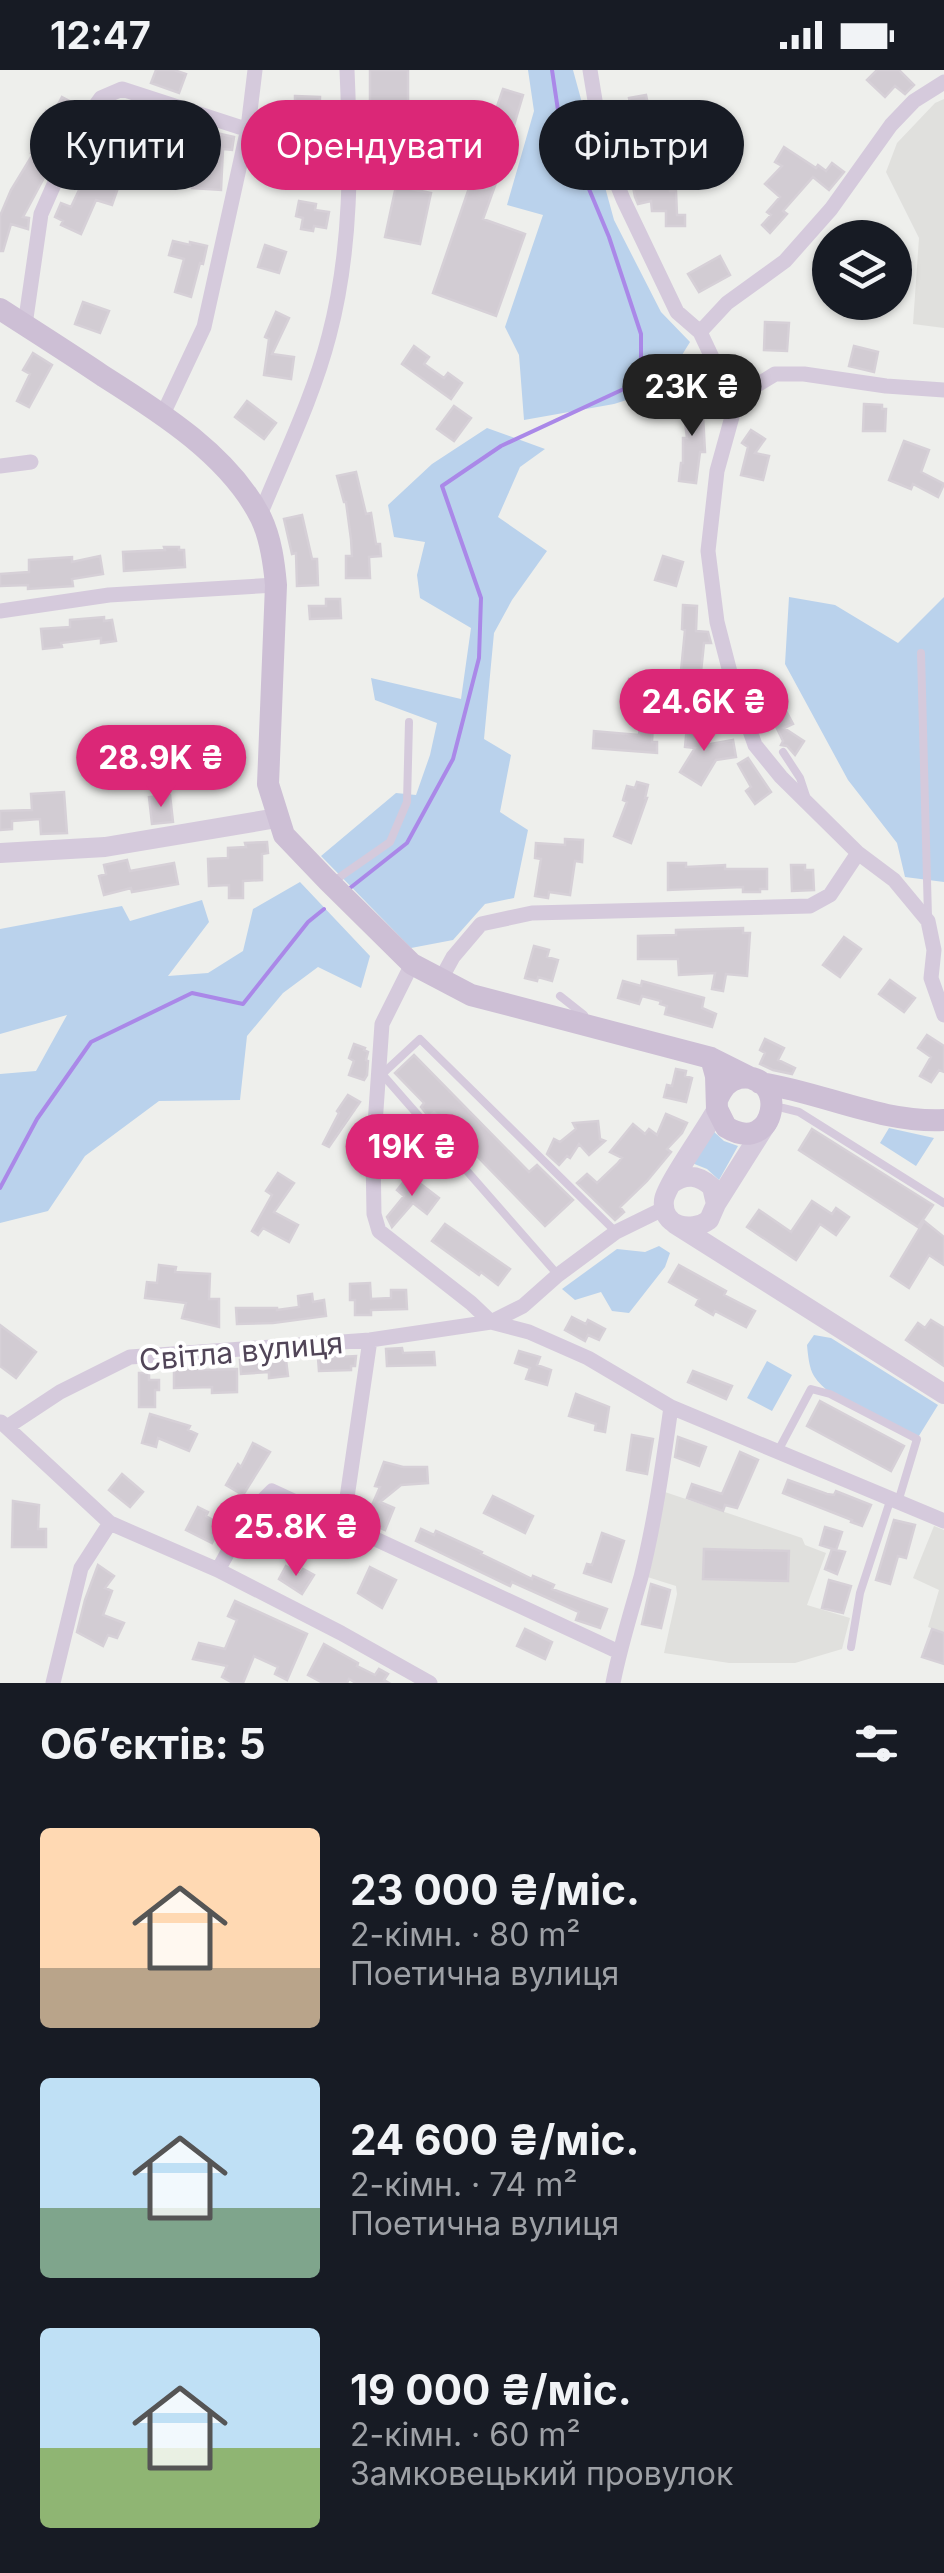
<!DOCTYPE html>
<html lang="uk">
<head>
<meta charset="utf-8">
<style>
  body { margin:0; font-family:Inter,sans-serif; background:#20242c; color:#f1f3f6; height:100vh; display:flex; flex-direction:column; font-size:38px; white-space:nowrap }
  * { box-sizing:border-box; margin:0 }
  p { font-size:32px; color:#9ea1a6 }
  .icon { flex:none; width:55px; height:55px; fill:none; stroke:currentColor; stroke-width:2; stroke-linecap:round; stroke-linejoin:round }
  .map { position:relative; height:1613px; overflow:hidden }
  .sheet { display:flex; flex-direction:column; background:#171b24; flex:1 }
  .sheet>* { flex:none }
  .guide { position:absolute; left:30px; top:30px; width:885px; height:90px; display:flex; gap:20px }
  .tools { position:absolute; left:812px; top:150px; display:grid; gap:20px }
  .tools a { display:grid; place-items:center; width:100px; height:100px; border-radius:50%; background:#171b24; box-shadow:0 2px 8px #0004; font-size:50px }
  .price { position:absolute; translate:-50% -85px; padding:0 22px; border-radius:35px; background:#db2777; color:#fff; font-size:32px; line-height:65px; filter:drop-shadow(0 2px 5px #0008) }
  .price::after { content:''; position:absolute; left:50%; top:60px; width:30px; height:22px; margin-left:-15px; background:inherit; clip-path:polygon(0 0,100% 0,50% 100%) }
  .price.selected { background:#222; color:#fff }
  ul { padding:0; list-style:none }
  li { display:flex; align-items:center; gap:30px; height:250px; padding:0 40px }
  li span { display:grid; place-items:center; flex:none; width:280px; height:200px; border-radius:10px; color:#555 }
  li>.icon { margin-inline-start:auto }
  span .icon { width:120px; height:120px; fill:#fffc; stroke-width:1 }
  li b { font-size:42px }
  h2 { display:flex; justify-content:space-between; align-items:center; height:120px; padding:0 40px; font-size:42px }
  .pill { padding:0 35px; border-radius:45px; background:#171b24; box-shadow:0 2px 8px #0004; font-size:35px; line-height:90px }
  .pill.selected { background:#db2777; color:#fff }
  .status { display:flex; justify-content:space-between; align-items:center; height:70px; padding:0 50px; background:#171b24; direction:ltr }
  .status svg { height:28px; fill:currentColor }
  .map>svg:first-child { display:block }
  .education { fill:#e0e0dd }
  .green { fill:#bad2ec }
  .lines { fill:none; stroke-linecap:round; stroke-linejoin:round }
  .stream { stroke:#aa88e8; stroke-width:4 }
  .building { fill:#d2ccd3; stroke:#d6d0d7; stroke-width:2.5 }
  .service { stroke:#d5cadc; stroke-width:8 }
  .minor { stroke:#d5cadc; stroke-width:15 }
  .tertiary { stroke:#d5cadc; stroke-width:20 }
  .secondary { stroke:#cdbfd5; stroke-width:22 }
  .labels { text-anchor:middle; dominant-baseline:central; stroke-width:8; stroke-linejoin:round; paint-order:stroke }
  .street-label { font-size:30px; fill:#514558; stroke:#fff }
</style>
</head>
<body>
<div class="status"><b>12:47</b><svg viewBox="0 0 49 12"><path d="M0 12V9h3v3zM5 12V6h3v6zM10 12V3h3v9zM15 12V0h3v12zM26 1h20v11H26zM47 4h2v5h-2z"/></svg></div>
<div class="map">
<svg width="944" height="1613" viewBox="0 0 944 1613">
  <rect width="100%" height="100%" fill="#eeefec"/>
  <path class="education" d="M944 29V258L913 254 919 168 886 102 897 73 935 33Z
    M659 1420 802 1468 805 1475 826 1483 807 1535 850 1548 842 1579 795 1593H729L664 1583 677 1524 676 1516 641 1505Z
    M934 1456 944 1460V1563L928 1557 939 1520 913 1508Z"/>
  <path class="green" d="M528 0H573L614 150 661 242 690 272 661 319 614 334 524 350 519 285 505 257 543 145 507 135 534 41Z
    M487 358 545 379 520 397 498 447 547 481 512 530 494 563 484 669 511 685 500 742 528 760 514 828 485 834 453 870 411 878 321 786 396 723 416 725 430 685 437 653 375 630 371 608 461 629 471 558 420 528 417 505 425 472 394 467 388 435 432 394Z
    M789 527 835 535 898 573 944 527V812L905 807 897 773 848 710 785 594Z
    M300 812 370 886 361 918 318 897 283 923 247 966 240 1030 159 1031 85 1086 48 1141 0 1153V1004L36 1001 67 945 0 964V859L122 836 130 851 202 830 209 852 168 906 208 903 243 881 253 839Z
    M889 1058 934 1068 916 1096 880 1073Z
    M712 1060 724 1071 738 1076 719 1110 707 1099 692 1093Z
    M659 1176 670 1183 665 1197 629 1243 612 1241 601 1222 575 1230 562 1219 617 1179 645 1182Z
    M814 1265 831 1268 938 1335 917 1369C890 1355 829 1331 814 1306 809 1298 808 1285 807 1275Z
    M767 1291 792 1305 772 1341 747 1328Z"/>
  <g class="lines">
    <path class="stream" d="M350 818 407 773 453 689 479 588 481 528 442 416 501 376 641 311V264L609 167 559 47 552 0
      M0 1118 37 1049 91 972 192 923 243 934 308 852 324 839"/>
  </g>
  <path class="building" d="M156 0H174L186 4 179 23 151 13Z
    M370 0H408V53H370Z
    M877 0H899L914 15 905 24 895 16 885 27 867 10Z
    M503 19 523 25 512 62 514 63 483 149 525 164 496 246 433 223Z
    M646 25 652 53 632 57 626 34 630 33 629 28Z
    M295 26 320 27 319 58H303V43H295Z
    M62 27 77 35 62 65 60 64 43 102 46 104 23 147 29 148 28 159 11 154 3 181H0V146L11 120 33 84 31 83 43 55 40 54 46 41 53 44Z
    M112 35 132 45 123 63 118 61 110 75 116 79 112 87 105 84 102 90 86 81 89 76 84 74 89 64 94 67Z
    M199 59 234 67 232 80 223 79 221 120 192 118 193 101 206 102 208 77 196 75Z
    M656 72 663 104 670 103V121H676L677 145H685V156H666V141H652L651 131 638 134 635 127 631 107 641 105 640 73Z
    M784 77 816 98 818 95 826 101 832 93 844 102 829 120 813 107 783 141 787 144 770 163 762 155 771 145 767 142 780 127 765 114 782 96 775 92Z
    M283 83 306 91 298 114 274 105Z
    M74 98 119 115 112 135 96 130 81 164 61 155 63 151 55 147 61 133 71 137 80 118 67 113Z
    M396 116 431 123 420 174 385 167Z
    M299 131 316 134 315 140 329 142 326 158 314 156 313 161 301 159 303 148 296 146Z
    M173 171 190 175V172L207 176 203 194 200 193 191 227 175 222 184 189 169 185Z
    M265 175 286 182 279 203 258 197Z
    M720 186 730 205 699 222 688 204Z
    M83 232 109 241 100 263 75 254Z
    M276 242 289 248 272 284 294 287 291 309 264 305 269 269 265 267Z
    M765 252 789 253 787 281 764 280Z
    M414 276 429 287 424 294 444 308 448 303 462 313 451 329 402 294Z
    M854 276 878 282 874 302 849 296Z
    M33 283 52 295 29 337 17 331 30 304 23 300Z
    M702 326 705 382H700L696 413 679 411 681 393H683V368H687L682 328Z
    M247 331 276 353 264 369 235 347Z
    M864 334 882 335V339H886L885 361H863Z
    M454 336 471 348 454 371 437 359Z
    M751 360 765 369 755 383 769 386 763 410 741 405 748 377 742 373Z
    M904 371 929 380 921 402 944 414 938 427 913 414 911 419 889 410Z
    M356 402 366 444 371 443 376 474H380L381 486 369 487 370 508H346V486H352L351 469 346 432H344L337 406Z
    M302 445 312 489H317L318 515 297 516 296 483 292 484 284 449Z
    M164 477H179V480H184L185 497 124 501 123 482 165 480Z
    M100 486 103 504 72 509 73 516 28 519V515L0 516V504L29 502V490L72 487V492Z
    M663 486 683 492 676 516 655 510Z
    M326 529H340L341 548 310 549 309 536H326Z
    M683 535 697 536 696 561 708 562 711 573H704L701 602 681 601 685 560 682 559Z
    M104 547V551L112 550 116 571 101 573V568L61 573 62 577 43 579 41 559 70 557V550Z
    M629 609 661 616 657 635 625 628Z
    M785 639 793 654 784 658 804 671 795 685 787 676 781 675 783 671 771 646Z
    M640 654H653L652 672H657V683L593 678 594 661 639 665Z
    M687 656 707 657 705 675 733 670 736 687 716 690 701 715 680 702 695 678 685 677Z
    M748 688 771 722 755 734 746 721 751 717 738 694Z
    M637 712 648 715 645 728H647L631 773 614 766 627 732 623 730 627 716 635 718Z
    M64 722 67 763 41 764 40 749 12 751V759L0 760V741L32 740 31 724Z
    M170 725 173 752 152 754 149 727Z
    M565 769 583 770 582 792 575 791 570 825 549 822 548 828 535 826 541 789 535 788 536 773 565 775Z
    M267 772 268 783 262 784V810L243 811V828H229V815L209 816 208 789 228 788V778L246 777 245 773Z
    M127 790 130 801 174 793 178 814 132 822 131 818 104 825 99 806 106 804 104 795Z
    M668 793H686V797L725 795V799H767V819H760V822H743V817L668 820Z
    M791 795H805V800H813L814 820 792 821Z
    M743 858V863H750L747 906 726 904 723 921 712 919 715 903 679 905 678 889H638V866L676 865V860Z
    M844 867 861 879 840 907 823 895Z
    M534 876 549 880 547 887 558 890 552 911 538 907 537 911 525 908Z
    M890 910 915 928 904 942 879 924Z
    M623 911 641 916 642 911 704 928 702 938 716 944 712 957 665 944 667 936 660 934 661 931 642 926 639 934 618 928Z
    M927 965 944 976V1002L939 1000 931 1012 920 1006 931 987 918 978Z
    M765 969 784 978 778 990 795 998 792 1004 773 1000 760 994 765 983 760 980Z
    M354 974 365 978 364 980 368 982 366 990 368 991 367 1005 364 1010 349 1005 354 991 349 988Z
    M414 985 529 1102 537 1095 573 1130 545 1156 434 1042 429 1047 421 1037 424 1033 395 1003Z
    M676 999 686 1001 685 1006 692 1008 686 1032 664 1027 667 1015 672 1016Z
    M348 1025 360 1032 329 1077 323 1074 339 1043 337 1041Z
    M666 1044 687 1053 682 1063 667 1079 671 1082 647 1111 620 1137 624 1142 615 1150 577 1113 587 1104 597 1113 617 1094 622 1088 610 1082 633 1054 645 1064 649 1059 657 1065Z
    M598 1051 600 1069 605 1071 589 1085 579 1074 570 1088 567 1086 559 1095 547 1084 554 1069 560 1072 576 1059 573 1053Z
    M812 1059 933 1135 918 1157 799 1080Z
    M278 1103 294 1113 274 1142 298 1155 289 1172 263 1158 258 1165 252 1161 272 1125 266 1121Z
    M409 1105 439 1128 427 1144 413 1133 392 1157 387 1147 404 1126 397 1120Z
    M812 1131 832 1144 836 1138 849 1147 836 1165 820 1154 796 1190 747 1157 759 1140 791 1162Z
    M924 1151 944 1167V1195L929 1185 909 1218 891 1206Z
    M445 1154 510 1199 498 1215 481 1202 479 1205 432 1171Z
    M159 1195 176 1197 175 1202 210 1204 209 1229H219V1257L182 1248 186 1233 145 1228 147 1212 157 1213Z
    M679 1195 726 1221 724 1225 755 1241 746 1257 715 1241 713 1245 696 1235 699 1229 669 1212Z
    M370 1213 371 1229 391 1228V1220H406L407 1239 371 1240V1245H355V1230H350V1214Z
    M312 1224 313 1232 324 1230 326 1246 273 1253 237 1254 236 1238H277V1240L299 1237 298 1226Z
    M572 1247 586 1254 588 1250 605 1259 599 1270 588 1265 585 1271 565 1260Z
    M931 1250 944 1258V1296L906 1270 918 1253 925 1258Z
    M0 1255 36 1282 16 1308 0 1296Z
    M402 1278 403 1283 434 1282 435 1295 387 1296 386 1279Z
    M519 1281 540 1287 537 1295 551 1300 547 1315 526 1309 530 1298 515 1293Z
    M356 1286 355 1296H351V1300L319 1301 318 1288Z
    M254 1289 255 1292 286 1290 288 1306 269 1308V1302L241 1304 240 1290Z
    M199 1297V1300L237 1299V1322L212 1323V1317L174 1318V1298Z
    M693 1301 732 1316 726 1329 688 1312Z
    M139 1303H149V1310H159V1320H155V1337H139Z
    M576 1324 609 1337 605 1362 595 1360 596 1354 569 1346Z
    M820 1331 904 1376 891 1401 807 1356Z
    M150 1344 190 1356 188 1360 197 1364 189 1381 158 1368 156 1377 142 1373Z
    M632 1365 653 1369 647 1404 627 1400Z
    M678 1367 706 1377 699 1396 675 1387Z
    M253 1373 270 1382 243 1425 226 1415 238 1394 241 1397Z
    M740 1382 758 1390 737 1438 725 1435 723 1441 687 1428 692 1414 722 1424Z
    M384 1392 403 1397H427L428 1413 401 1415 380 1432 394 1438 385 1460 369 1453 374 1443 369 1442 380 1417 375 1416Z
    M122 1404 143 1422 130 1437 109 1420Z
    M788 1410 827 1424 834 1425 836 1421 871 1435 862 1456 851 1452 852 1450 783 1423Z
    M493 1426 533 1446 525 1463 484 1443Z
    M13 1431 39 1435 38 1459H46V1477H12Z
    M198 1437 208 1442 206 1446 221 1455 212 1473 186 1460Z
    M281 1447 311 1461 306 1470 298 1466 294 1474 272 1464Z
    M894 1450 915 1455 906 1488 898 1486 890 1514 876 1510Z
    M825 1457 842 1462 836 1480 845 1482 837 1504 825 1499 832 1479 836 1480 820 1475Z
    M421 1459 434 1465 436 1461 482 1482 481 1484 532 1509 533 1506 554 1515 552 1519 607 1539 600 1558 576 1550 579 1542 512 1512 510 1516 416 1471Z
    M602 1463 624 1471 611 1512 584 1503 587 1494 592 1495Z
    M704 1479 789 1481 788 1511 703 1509Z
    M98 1495 114 1506 105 1518 112 1521 103 1545 124 1553 117 1568 108 1565 103 1576 77 1562 85 1530Z
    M286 1496 300 1504 303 1499 314 1505 302 1524 279 1509Z
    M370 1497 396 1510 382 1538 358 1523Z
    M829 1510 851 1516 843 1543 822 1538Z
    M651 1514 670 1520 661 1558 642 1554Z
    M235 1531 307 1564 287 1610 275 1604 278 1597 254 1586 243 1613H233L222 1607 227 1596 193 1589 199 1573 225 1579 237 1550 228 1546Z
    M525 1559 552 1572 545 1589 517 1576Z
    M932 1559 944 1563V1594L922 1587Z
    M324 1574 358 1593 357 1596 375 1605 379 1599 388 1604 384 1610 389 1613H356L349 1609 347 1613H323L308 1605Z"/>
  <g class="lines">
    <path class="service" d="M921 583 928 847
      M783 682 800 708 806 726
      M334 811 390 772 407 732 409 652
      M560 926 584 945
      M382 1004 558 1205
      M379 1007 420 969 616 1162
      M783 1038 799 1042 944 1133
      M778 1381 811 1319 830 1324 917 1369 898 1432
      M851 1577 860 1523 891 1428"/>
    <path class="minor" d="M590 0 603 79 623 129 677 242 700 262
      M944 12 914 31 891 55 831 139 785 191 727 233 700 262 735 336 717 401 708 481 717 552 732 610 755 675 781 707 858 783 894 810 928 851 934 880 931 908 944 945
      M25 255 41 144 78 60 101 28 122 19 351 93
      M735 336 752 318 775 304H804L886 316 944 320
      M163 344 204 257 248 58 255 0
      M0 396 31 392
      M260 445C284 386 313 328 329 266 352 179 351 90 347 0
      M0 541 109 525 276 515
      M412 894 382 954 373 1083 374 1144 379 1161 471 1233 491 1252 523 1236 558 1205 616 1162 665 1138
      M441 909 453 887 481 854 532 843 810 836 830 825 858 783
      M1 1352 110 1453 218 1500 341 1563 430 1613
      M7 1357 60 1322 130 1287 370 1270 491 1252 529 1262 588 1288 671 1337 944 1451
      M343 1455 370 1270
      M218 1500 249 1444 272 1421 619 1582
      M53 1613 81 1498 110 1453
      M613 1613C620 1577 631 1542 641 1507 655 1451 663 1394 671 1337"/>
    <path class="tertiary" d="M0 783 105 777 277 748
      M717 1039C707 1058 666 1115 664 1130 661 1157 691 1163 709 1150L716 1134 767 1053
      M671 1114C686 1103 699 1105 712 1117L716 1134
      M675 1154 944 1324"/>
    <path class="secondary" d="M0 239C34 261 69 283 103 306 160 342 230 386 261 448 271 469 274 493 276 515L268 714 284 765 327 810 412 894 471 925 711 988 755 1010
      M711 988 716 1006 717 1039 726 1057C777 1088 790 1000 739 1008 727 1011 722 1019 717 1030
      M760 1013C822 1022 880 1053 944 1050"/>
  </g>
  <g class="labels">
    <g class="street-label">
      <text transform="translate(241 1281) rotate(-5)">Світла вулиця</text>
    </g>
  </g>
</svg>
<div class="tools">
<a><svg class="icon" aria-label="layers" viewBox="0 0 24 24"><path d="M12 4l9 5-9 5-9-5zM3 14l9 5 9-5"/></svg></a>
</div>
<b class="price selected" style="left:692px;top:369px">23K ₴</b>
<b class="price" style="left:704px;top:684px">24.6K ₴</b>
<b class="price" style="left:161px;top:740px">28.9K ₴</b>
<b class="price" style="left:412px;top:1129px">19K ₴</b>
<b class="price" style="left:296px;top:1509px">25.8K ₴</b>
<div class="guide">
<a class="pill">Купити</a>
<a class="pill selected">Орендувати</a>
<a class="pill">Фільтри</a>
</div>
</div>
<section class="sheet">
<h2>Об’єктів: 5<svg class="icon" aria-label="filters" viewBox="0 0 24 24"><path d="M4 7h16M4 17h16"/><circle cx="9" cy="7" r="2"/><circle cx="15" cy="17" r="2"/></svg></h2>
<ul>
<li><span style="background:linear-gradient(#ffd9b3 70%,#b9a48a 0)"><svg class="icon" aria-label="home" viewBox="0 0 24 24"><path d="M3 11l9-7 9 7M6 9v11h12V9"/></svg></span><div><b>23 000 ₴/міс.</b><p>2-кімн. · 80 m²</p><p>Поетична вулиця</p></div></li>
<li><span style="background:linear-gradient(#bfe0f5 65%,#7fa58c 0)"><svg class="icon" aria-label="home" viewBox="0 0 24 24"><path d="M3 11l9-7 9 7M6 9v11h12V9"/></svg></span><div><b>24 600 ₴/міс.</b><p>2-кімн. · 74 m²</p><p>Поетична вулиця</p></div></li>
<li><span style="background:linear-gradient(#bfe0f5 60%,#8fb573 0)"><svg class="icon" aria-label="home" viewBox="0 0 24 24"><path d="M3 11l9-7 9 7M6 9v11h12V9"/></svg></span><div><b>19 000 ₴/міс.</b><p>2-кімн. · 60 m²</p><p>Замковецький провулок</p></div></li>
</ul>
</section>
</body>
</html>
